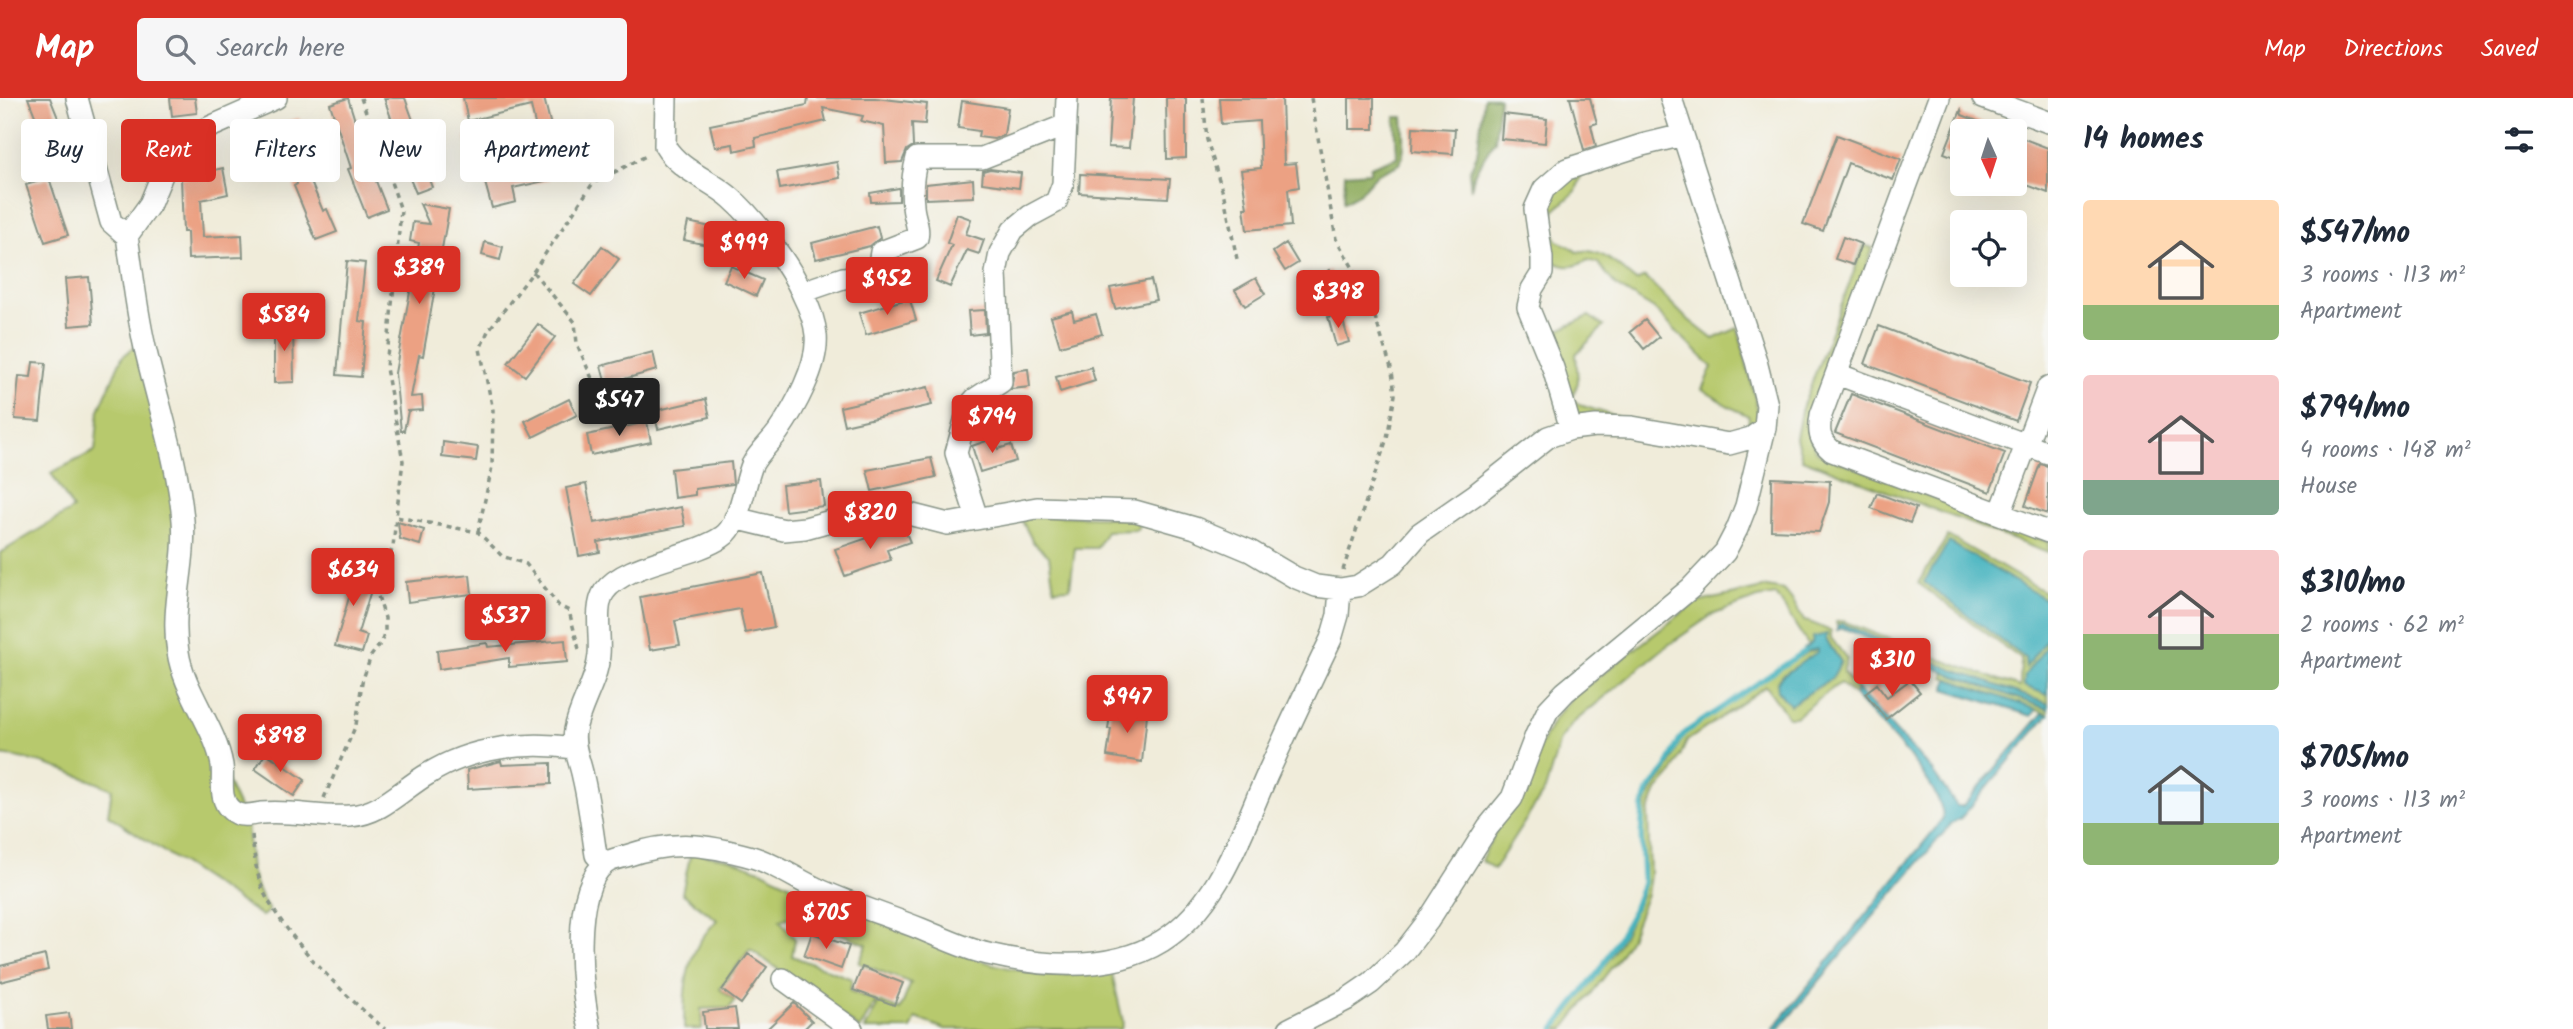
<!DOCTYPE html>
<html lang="en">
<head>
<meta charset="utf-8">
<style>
  body { margin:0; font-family:Kalam,sans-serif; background:#f6f6f7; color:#1f2937; height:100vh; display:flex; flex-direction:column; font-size:26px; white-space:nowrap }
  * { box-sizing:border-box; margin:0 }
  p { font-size:23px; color:#747a83 }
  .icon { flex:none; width:38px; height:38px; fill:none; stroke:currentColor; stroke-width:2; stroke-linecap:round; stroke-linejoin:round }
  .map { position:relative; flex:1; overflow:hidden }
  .details { display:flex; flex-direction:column; background:#fff; width:525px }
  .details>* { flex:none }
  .top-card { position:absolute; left:21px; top:21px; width:665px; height:63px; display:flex; gap:14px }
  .needle { width:46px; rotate:177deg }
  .tools { position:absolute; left:1950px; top:21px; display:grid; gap:14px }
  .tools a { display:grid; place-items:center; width:77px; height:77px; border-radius:7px; background:#fff; box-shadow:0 7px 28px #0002; font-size:35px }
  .price { position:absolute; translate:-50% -60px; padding:0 16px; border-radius:7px; background:#d93025; color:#fff; font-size:23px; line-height:46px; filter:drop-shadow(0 2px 4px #0008) }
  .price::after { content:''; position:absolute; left:50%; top:42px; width:21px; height:16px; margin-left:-10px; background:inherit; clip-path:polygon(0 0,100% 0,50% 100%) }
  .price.current { background:#222; color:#fff }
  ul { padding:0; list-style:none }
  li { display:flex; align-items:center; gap:21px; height:175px; padding:0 35px }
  li span { display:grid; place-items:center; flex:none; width:196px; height:140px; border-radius:7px; color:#555 }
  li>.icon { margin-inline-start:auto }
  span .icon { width:84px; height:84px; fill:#fffc; stroke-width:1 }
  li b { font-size:30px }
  h2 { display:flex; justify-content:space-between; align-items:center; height:84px; padding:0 35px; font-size:30px }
  .tag { padding:0 24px; border-radius:7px; background:#fff; box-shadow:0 7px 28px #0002; font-size:24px; line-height:63px }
  .tag.current { background:#d93025; color:#fff }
  header { display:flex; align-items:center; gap:42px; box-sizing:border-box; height:98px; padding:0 35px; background:#d93025; color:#fff }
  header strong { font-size:33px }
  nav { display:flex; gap:38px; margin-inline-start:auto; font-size:24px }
  .search { width:490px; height:63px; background:#f6f6f7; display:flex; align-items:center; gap:18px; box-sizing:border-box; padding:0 24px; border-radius:7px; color:#747a83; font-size:26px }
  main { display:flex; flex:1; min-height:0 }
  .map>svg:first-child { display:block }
  .green { fill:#b7c96d; stroke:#6b8350; stroke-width:2 }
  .forest { fill:#91ad60; stroke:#58754a; stroke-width:2 }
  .water { fill:#45b3bf; stroke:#32787a; stroke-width:2 }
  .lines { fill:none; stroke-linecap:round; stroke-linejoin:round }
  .stream { stroke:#45b3bf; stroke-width:5 }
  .building { fill:#eca183 }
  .minor-casing { stroke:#889487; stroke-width:24 }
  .path { stroke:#889487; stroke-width:3.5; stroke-dasharray:5 5; stroke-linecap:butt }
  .minor { stroke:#fff; stroke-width:21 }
</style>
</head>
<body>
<header>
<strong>Map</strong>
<div class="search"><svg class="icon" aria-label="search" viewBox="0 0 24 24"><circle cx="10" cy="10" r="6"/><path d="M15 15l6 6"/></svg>Search here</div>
<nav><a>Map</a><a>Directions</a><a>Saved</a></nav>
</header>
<main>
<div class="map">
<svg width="2048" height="931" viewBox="0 0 2048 931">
  <rect width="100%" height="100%" fill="#f6f6f2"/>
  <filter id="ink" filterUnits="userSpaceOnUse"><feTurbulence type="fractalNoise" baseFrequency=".0143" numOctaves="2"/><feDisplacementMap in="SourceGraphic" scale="14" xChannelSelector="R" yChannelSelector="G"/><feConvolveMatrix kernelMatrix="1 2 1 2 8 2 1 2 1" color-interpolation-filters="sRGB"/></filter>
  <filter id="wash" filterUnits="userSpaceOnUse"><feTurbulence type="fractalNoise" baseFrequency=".00686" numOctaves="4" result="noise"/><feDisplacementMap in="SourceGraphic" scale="28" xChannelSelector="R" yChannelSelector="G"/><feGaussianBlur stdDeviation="1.57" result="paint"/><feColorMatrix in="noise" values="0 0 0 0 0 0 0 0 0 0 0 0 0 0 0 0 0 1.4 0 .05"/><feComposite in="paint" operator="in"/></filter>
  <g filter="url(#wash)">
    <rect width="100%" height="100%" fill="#f0ecda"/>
    <path class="green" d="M1583 71 1576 93 1554 113 1550 127 1557 143 1569 148 1577 154C1600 148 1619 169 1636 183L1645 179 1685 219 1713 241 1738 230 1760 321 1748 330 1749 318 1728 308 1702 291 1712 269 1654 211 1616 188 1598 165 1588 162C1575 169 1568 171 1554 164 1549 154 1547 143 1545 131 1538 93 1555 91 1583 71Z
      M1864 147 1873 150 1811 320C1808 333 1810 344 1818 355L2048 444V455L1802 361 1796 340 1801 313Z
      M1589 218 1604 228 1576 256 1578 284 1572 301 1580 307 1617 319C1604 319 1585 322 1574 313 1562 302 1560 250 1557 233Z
      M138 246 180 427 181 584 247 727 251 772 258 793 269 813 262 818 108 717 112 691C75 676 40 661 0 657V455L73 411 51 375 95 353 99 312 122 259Z
      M1019 417 1141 420 1137 432 1106 433 1097 450H1075L1070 490 1054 491 1049 458 1033 444Z
      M1948 438 2048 496V503L1949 444 2025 560 2026 568 2048 539C2048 558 2025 568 2024 587L2048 597V606L1951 571 1842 526 1837 528 1836 524 1843 523 1953 566 2020 589 2021 561 1918 485Z
      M1767 489 1784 492 1793 503 1804 523C1816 525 1821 530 1831 533V540L1847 561 1843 574 1857 591 1854 597 1840 585 1795 619H1788L1766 588 1687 643 1672 676 1657 693 1648 715 1650 776 1647 796 1630 840 1615 865 1564 931H1556C1583 894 1617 859 1633 816 1638 805 1644 793 1644 781 1646 756 1639 731 1646 707 1650 691 1660 684 1668 671 1675 659 1677 644 1688 634 1703 621 1804 552 1817 551L1818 554 1782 578 1777 584 1790 607 1832 580 1841 564 1824 538 1809 548 1776 497 1758 500 1712 517 1664 550 1573 625 1560 642 1545 692 1494 771 1481 762 1553 623 1571 600 1695 505Z
      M1944 574 2048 611V616L1949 581 1944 579Z
      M691 754 730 761 763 773 832 808 780 822 795 841 792 858 852 881 850 893 876 903 860 931 750 851 720 891 735 903 729 910 701 911 702 931H684C684 904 684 873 697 849 701 839 710 830 717 822L682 795Z
      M845 810C913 836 986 874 1059 877 1076 878 1094 874 1111 871L1123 924 1121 931H945L916 920 911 931H865L879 904 900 912 911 885 859 865 867 846 836 834Z"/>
    <path class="forest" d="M1484 0H1499L1495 43 1475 74 1471 92 1469 74 1477 57Z
      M1395 19H1403C1404 35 1406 50 1400 66L1376 77 1360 95 1344 104 1345 76 1370 74V69L1397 59Z"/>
    <path class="water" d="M1949 444 2048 503V539L2026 569 2025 560 1924 484Z
      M1842 526 1951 571 2048 606V611L1949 576 1843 530 1837 532V528Z
      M1827 536 1826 542 1841 564 1832 580 1790 607 1778 593 1777 584 1782 578 1817 554V551L1805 554 1804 551 1812 545 1813 539Z
      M2048 546V597L2024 588 2025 577Z
      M1949 581 2035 611 2036 612 2032 618 1945 591Z
      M1857 591 1929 669 1957 708H1963L2043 615 2048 617 1961 720 1952 725 1924 758 1779 931H1773L1943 721C1944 687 1877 624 1854 597Z"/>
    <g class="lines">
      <path class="stream" d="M1554 931 1602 869 1631 817 1643 785 1641 737 1643 708 1648 693 1666 670 1679 642 1687 633 1805 553"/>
    </g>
    <g id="blocks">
      <path class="building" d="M28 0H50L60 25 41 33Z
        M170 0H195L197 15 172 18Z
        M348 0 366 58 387 111 367 119 348 71 351 70 330 6Z
        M384 0H405L419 39 412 41 432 89 416 95 398 53 402 51Z
        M463 0H544L559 60 543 63 531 8 468 23Z
        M808 0H875L927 6 925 26 912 25 913 48 907 52 902 64 886 65 884 28 861 23 863 18 823 10 826 23 755 40 756 48 734 53 733 46 715 49 710 27 807 7Z
        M1111 0H1133L1129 50 1108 49Z
        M1166 0H1186V60L1167 61Z
        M1219 0H1282L1284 66 1296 65 1299 89 1288 91 1291 128 1247 132 1244 110H1247L1241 72 1261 70 1259 23 1221 26Z
        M1349 0H1374V31H1349Z
        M1570 0H1590L1597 25 1591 27 1596 48 1584 52Z
        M962 3 1008 10 1004 37 994 41 978 39 979 33 958 30Z
        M1961 12 1962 17 2000 32 1962 33V62L1944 55Z
        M1503 16 1547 21 1545 45 1501 41Z
        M299 20 313 75 308 77 323 113 327 111 337 134 316 142 294 88 297 86 281 25Z
        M1413 29 1455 31 1453 56 1412 53Z
        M482 34 494 75 477 81 465 39Z
        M1837 37 1901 61 1893 82 1848 65 1823 133 1803 126Z
        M2014 37 2048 50V95L2014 82Z
        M837 64 840 80 780 91 777 74Z
        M546 67 549 82 513 90 516 104 492 110 484 81Z
        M223 70 228 96 201 102 203 139 242 137 243 159 188 161 187 134H183L181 79 208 78 207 74Z
        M990 71 1021 75 1019 90 982 85 983 73Z
        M1080 76 1170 81 1168 100 1079 95Z
        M49 80 68 137 45 144 26 87Z
        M973 81 974 99 926 101V86Z
        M899 90V103L871 104 870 95Z
        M420 106 449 111 423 258 419 257 411 299 422 298 423 312 408 313 404 333H401L395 275 419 145 410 143 413 124 429 126Z
        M957 116 971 121 966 136 984 142 979 156 967 152 950 189 936 183 952 147 947 145Z
        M688 124 734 134 730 152 684 142Z
        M877 128 880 140 870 148 816 161 812 145Z
        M1843 139 1861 146 1853 167 1835 161Z
        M485 144 503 149 500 162 482 157Z
        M1286 145 1298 165 1285 173 1273 154Z
        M602 148 619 161 591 198 574 186Z
        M347 163 365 165 359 223 366 224 361 279 337 277Z
        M731 168 763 182 756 198 724 183Z
        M1330 172 1338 185 1318 198 1310 185Z
        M89 179 93 226 69 228 65 181Z
        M1256 180 1265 196 1245 208 1235 192Z
        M1151 182 1156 202 1115 211 1110 190Z
        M904 202H910L916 222 866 237 859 215Z
        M985 212 986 235 970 237 968 213Z
        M1072 213 1074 222 1096 216 1102 236 1060 248 1051 219Z
        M1341 216 1349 244 1336 248 1328 219Z
        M1645 222 1659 239 1644 251 1630 234Z
        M274 224H293L294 284 274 285Z
        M538 226 555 239 525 278 508 265Z
        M1879 228 2030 285 2016 323 1865 266Z
        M653 254 657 272 606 286 601 268Z
        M33 264 46 265 40 323 15 321 19 278 31 279Z
        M1091 269 1095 283 1060 294 1056 279Z
        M1028 271 1030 289 1011 291 1014 273Z
        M928 289 932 307 844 327 840 309Z
        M1851 296 2005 355 1990 394 1835 335Z
        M569 301 577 317 533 339 525 323Z
        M706 301 710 319 658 331 654 313Z
        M647 324 651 344 591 357 587 337Z
        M995 340 998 351 1011 347 1016 363 980 374 972 348Z
        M443 344 478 349 476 363 442 359Z
        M931 360 936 379 872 393 867 372Z
        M731 364 733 386 695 391V397L674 400 671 371Z
        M2040 366 2048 368V416L2025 408Z
        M1772 380 1830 383 1829 404 1819 434 1771 432Z
        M821 383 824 408 785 413 782 387Z
        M586 386 594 425 681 409 685 428 598 444 600 454 579 458 566 390Z
        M1877 395 1916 410 1910 425 1871 410Z
        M398 424 424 432 420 447 400 441Z
        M903 428 910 444 887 452 891 462 845 478 835 451Z
        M334 468 375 479 358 535 367 538 362 555 335 548 352 489 330 483Z
        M763 475 774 529 745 535 740 511 675 523 680 547 650 552 640 499Z
        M470 477 472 496 408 504 406 484Z
        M565 542 567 564 509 569V560L439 571 437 552 487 545 488 549Z
        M1910 582 1920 594 1886 621 1865 595 1877 586 1887 599Z
        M1111 610 1147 616 1142 664 1107 658 1111 631H1108Z
        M266 655 305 682 294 698 255 671Z
        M501 663 502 667 551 665V686L468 691 467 672Z
        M812 835 849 848 841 871 804 858Z
        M748 856 767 869 741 906 722 892Z
        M45 857 48 872 0 884V868Z
        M862 869 903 885 894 907 853 892Z
        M794 905 812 923 804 931H767Z
        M735 910 738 931H705L703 914Z
        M69 915 71 931H48L46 918Z"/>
    </g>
  </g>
  <g filter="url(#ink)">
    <use href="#blocks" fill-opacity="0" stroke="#889487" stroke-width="2"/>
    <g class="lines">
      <g class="minor-casing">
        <path id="minor" d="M77 0 111 124 127 138
          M276 0 210 29 186 42 172 53 150 106 127 138C133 177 137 219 147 258 160 312 178 366 183 422 187 466 170 510 178 554 184 594 215 628 222 667 224 681 218 701 231 712 239 720 251 717 261 715 291 712 321 720 350 718 382 716 402 691 428 676 471 649 525 643 575 650
          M1939 0 1821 317C1818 334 1819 342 1832 353L2048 434
          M1983 0 2048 24
          M802 194 843 180 877 177 881 154 917 140C920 129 913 118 913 107 911 91 913 75 917 60H982L1066 27
          M1837 276 2048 355
          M1571 331 1553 270 1528 209 1532 191 1542 175V160L1535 111 1544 91 1567 71 1642 47 1683 37
          M2000 416 2048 289
          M735 420 784 432 805 430 863 414 889 411 948 426 1037 410 1135 413 1195 430 1250 453 1294 479 1316 488 1340 491 1358 488 1393 466 1420 435 1476 396 1548 339 1571 331 1596 328 1632 329 1729 346 1751 340 1765 330
          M977 420 956 355 969 308 975 301 1001 284 996 175 1000 155 1013 132 1030 118 1056 104 1063 86 1067 0
          M606 765 596 757C592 731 589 704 583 679 580 663 572 648 575 632 580 606 597 583 599 557 601 538 594 510 604 494 624 465 691 460 722 439 740 428 744 386 752 367 758 355 770 345 778 334 794 311 819 267 816 237 815 224 809 209 803 197 791 168 755 121 731 100 711 82 679 72 665 48L666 0
          M783 881 852 931
          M590 931C581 894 570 790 606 765 611 761 620 760 626 758 673 742 706 746 752 759 776 766 799 783 822 793 854 807 888 818 921 831 943 840 965 851 988 856 1044 869 1112 874 1162 843 1219 808 1241 735 1267 677 1288 631 1309 586 1331 541L1338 517 1340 491
          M1289 931 1346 902 1371 885 1404 854 1428 823 1488 729 1512 700 1536 637 1548 612 1565 594 1691 490 1725 454 1737 431 1746 408 1765 330 1767 307 1756 263 1671 0"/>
      </g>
      <path class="path" d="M361 0 401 112 386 270 403 363 396 419
        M1203 0 1207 42 1224 98 1237 161
        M1311 0 1336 141 1367 194 1392 273 1395 297 1387 340 1343 472
        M533 174 575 224 577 246 601 301
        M478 434 492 369 493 312 480 251 488 233 533 174 593 85 648 57
        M324 700 356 627 362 584 371 558 381 545 385 534V520L376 492 393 449 396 419 478 434 502 458 526 466 559 508 569 513 580 555
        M252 737C254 759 257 784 269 804 294 847 347 900 385 931"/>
      <use href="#minor" class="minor"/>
    </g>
  </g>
</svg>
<div class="tools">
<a><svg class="needle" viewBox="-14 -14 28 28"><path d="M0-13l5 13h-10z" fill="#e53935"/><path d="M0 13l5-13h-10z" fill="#747a83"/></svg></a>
<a><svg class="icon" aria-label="locate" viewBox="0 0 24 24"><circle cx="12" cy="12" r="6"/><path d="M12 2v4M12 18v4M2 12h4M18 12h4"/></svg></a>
</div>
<b class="price" style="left:744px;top:183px">$999</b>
<b class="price" style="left:419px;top:208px">$389</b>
<b class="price" style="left:887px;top:219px">$952</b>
<b class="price" style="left:1338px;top:232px">$398</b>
<b class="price" style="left:284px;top:255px">$584</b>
<b class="price current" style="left:619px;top:340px">$547</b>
<b class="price" style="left:992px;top:357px">$794</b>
<b class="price" style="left:870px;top:453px">$820</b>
<b class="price" style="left:353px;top:510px">$634</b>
<b class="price" style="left:505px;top:556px">$537</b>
<b class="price" style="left:1892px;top:600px">$310</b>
<b class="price" style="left:1127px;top:637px">$947</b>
<b class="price" style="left:280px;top:676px">$898</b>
<b class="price" style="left:826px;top:853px">$705</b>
<div class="top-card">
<a class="tag">Buy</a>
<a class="tag current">Rent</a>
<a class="tag">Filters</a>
<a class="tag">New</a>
<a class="tag">Apartment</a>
</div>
</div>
<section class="details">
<h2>14 homes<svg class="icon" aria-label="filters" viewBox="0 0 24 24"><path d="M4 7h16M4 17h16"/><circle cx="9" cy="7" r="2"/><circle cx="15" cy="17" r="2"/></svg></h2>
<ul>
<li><span style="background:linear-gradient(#ffd9b3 75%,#8fb573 0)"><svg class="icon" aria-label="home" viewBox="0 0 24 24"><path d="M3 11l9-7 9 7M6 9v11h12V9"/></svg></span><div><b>$547/mo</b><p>3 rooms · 113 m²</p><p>Apartment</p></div></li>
<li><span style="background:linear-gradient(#f6c9c9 75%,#7fa58c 0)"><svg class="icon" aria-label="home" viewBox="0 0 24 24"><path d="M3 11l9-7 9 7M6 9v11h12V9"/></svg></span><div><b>$794/mo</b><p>4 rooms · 148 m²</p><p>House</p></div></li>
<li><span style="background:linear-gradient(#f6c9c9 60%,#8fb573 0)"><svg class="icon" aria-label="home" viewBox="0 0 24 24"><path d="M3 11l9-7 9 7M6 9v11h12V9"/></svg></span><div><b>$310/mo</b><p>2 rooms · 62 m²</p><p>Apartment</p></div></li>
<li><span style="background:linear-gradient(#bfe0f5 70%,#8fb573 0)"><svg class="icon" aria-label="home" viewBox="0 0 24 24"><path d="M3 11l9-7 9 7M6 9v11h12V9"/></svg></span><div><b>$705/mo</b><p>3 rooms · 113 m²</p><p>Apartment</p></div></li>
</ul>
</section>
</main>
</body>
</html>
